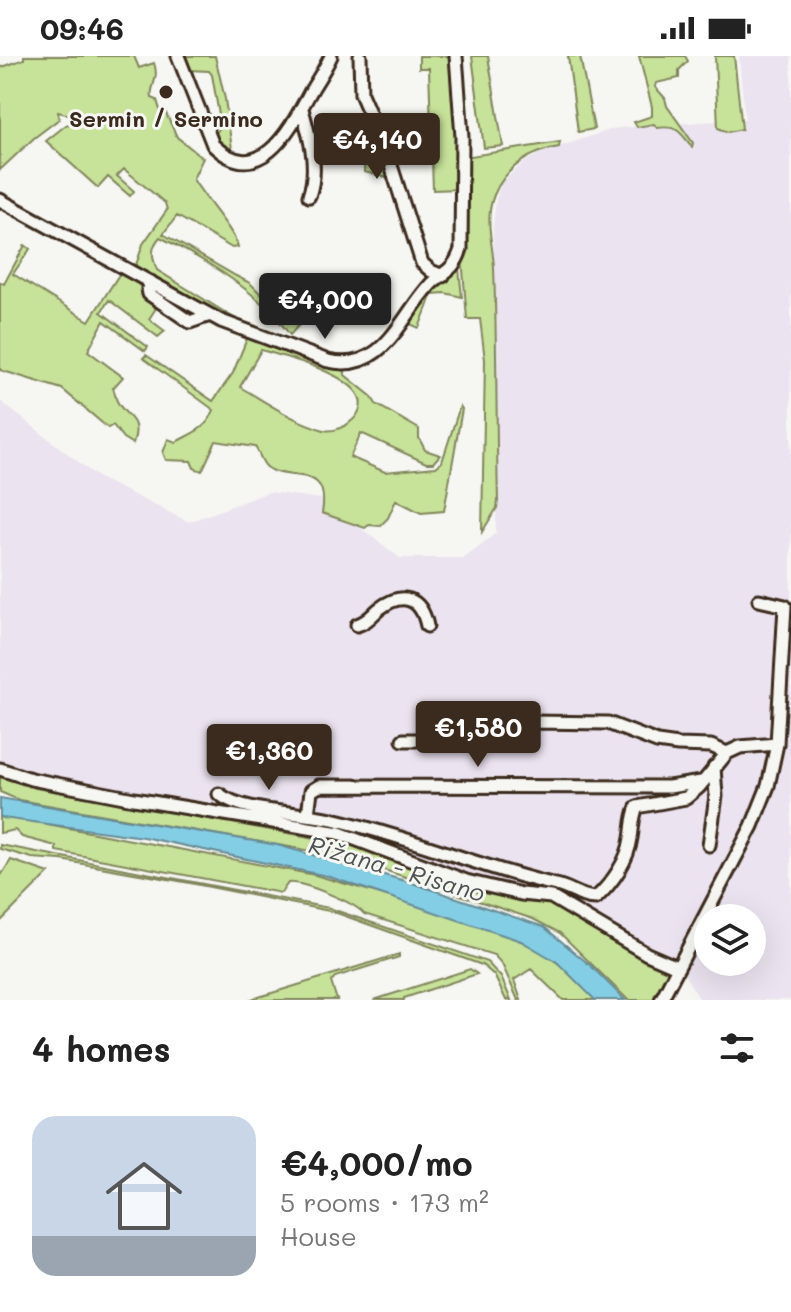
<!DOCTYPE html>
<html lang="en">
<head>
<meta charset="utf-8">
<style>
  body { margin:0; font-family:Mali,sans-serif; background:#f6f6f6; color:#222; height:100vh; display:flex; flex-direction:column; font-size:30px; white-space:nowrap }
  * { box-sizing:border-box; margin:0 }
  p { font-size:26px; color:#767676 }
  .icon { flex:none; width:44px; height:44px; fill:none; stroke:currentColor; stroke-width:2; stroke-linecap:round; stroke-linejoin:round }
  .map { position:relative; height:944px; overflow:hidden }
  .side { display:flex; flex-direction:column; background:#fff; flex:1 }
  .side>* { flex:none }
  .controls { position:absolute; left:694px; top:848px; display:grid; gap:16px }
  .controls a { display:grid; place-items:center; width:72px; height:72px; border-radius:50%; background:#fff; box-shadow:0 8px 32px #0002; font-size:40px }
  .price { position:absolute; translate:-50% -68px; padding:0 18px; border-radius:8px; background:#3b2a1e; color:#fff; font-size:26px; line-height:52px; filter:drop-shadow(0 2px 4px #0008) }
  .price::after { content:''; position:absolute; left:50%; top:48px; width:24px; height:18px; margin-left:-12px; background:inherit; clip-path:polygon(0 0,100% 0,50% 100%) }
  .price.selected { background:#222; color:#fff }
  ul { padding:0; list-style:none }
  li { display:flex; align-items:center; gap:24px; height:200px; padding:0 32px }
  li+li { border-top:2px solid #e0e0e0 }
  li span { display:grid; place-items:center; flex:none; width:224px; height:160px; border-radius:24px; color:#555 }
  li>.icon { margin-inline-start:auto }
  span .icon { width:96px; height:96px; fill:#fffc; stroke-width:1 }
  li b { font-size:34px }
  h2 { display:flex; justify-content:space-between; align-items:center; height:96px; padding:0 32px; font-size:34px }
  .status { display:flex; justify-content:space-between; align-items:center; height:56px; padding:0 40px; background:#fff; direction:ltr }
  .status svg { height:22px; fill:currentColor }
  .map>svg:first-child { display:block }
  .built { fill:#ebe3ef; fill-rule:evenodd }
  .green { fill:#c7e299; stroke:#81865c; stroke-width:2; fill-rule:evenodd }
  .water { fill:#84cee5; stroke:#678c95; stroke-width:2 }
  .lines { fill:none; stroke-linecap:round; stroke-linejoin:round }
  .minor-casing { stroke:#3b2a1e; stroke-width:17 }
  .minor { stroke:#f6f6f2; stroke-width:11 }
  .poi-dot { fill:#3b2a1e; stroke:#f6f6f2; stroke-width:3 }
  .labels { text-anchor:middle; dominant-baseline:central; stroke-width:6; stroke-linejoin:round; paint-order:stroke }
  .poi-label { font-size:22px; font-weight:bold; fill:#3b2a1e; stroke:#f6f6f2 }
  .water-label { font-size:24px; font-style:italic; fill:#4d5350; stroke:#f6f6f2 }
</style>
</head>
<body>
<div class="status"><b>09:46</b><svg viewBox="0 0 49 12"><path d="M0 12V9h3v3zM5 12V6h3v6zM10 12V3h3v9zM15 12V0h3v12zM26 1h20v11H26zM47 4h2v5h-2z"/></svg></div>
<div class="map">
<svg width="791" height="944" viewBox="0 0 791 944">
  <rect width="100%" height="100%" fill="#f6f6f2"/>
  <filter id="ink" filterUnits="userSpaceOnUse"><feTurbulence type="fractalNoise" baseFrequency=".0125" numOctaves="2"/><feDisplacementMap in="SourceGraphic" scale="16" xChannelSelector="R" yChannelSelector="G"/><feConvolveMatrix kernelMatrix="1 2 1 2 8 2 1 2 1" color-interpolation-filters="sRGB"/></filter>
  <g filter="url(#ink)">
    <path class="built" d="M739 0H791V944H700L680 911 341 772 94 733 0 707V345L99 422 189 466 269 436 323 443 400 502H464L496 477 497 326 493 172 496 143 502 126 526 105 543 96 616 72 745 63ZM708 862H752V906H708Z"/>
    <path class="green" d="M24 0H134L139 12 154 7C160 24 149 31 152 42L157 44 160 54 164 53 177 81 203 102 193 123C204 142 234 174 238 191L232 192 177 160 163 178 236 220 250 227 286 263 294 265 324 232 327 233 319 247 290 279C259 235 207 205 160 181 150 192 152 201 157 214L247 270 233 268 135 212 143 188 167 154 165 147 124 113 117 120 134 135 130 140 108 121 98 132 46 85 66 69 78 64 76 56 66 58 58 56 59 63 34 82 0 114V12L24 3Z
      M181 0H215L225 43 233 100 213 81 221 70 212 19 209 15 188 14Z
      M419 0H453L456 22 459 133 433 134 429 12H419Z
      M472 0H488L503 90 484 92Z
      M568 0H580L594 73 578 76Z
      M639 0H685L688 5 679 14V22L656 27 655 31 665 42 667 50 693 87 692 91C680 76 678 69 657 72L654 68 637 71 634 66 652 60V51Z
      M715 0H734L742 73 728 76 718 72Z
      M367 59 391 122 364 116Z
      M560 86 559 91C531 95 505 112 494 139 484 163 493 188 494 212 497 290 496 367 498 445L497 452 482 476 485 304 480 263H467L462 201 464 101Z
      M25 189 30 193 13 218 89 265 122 214C138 225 145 237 158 249L149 263 165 275 158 281 109 244 101 256 148 291 145 295 104 265 88 295 123 321 113 332C115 336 115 341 117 345 126 363 142 361 133 388L123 382 113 369 108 372 62 333 0 314V226L4 228Z
      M456 213H459L462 241 445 237 432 238 419 272 408 267 430 233Z
      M248 280 345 311V319L371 340 376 348 419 373V382L425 394 440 399 433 407H426L361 377 350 401 385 416 436 411 442 406 460 350 462 353 444 455 421 457 396 444 388 462 380 470 369 469 365 472 322 457C331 406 289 427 268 412 261 407 260 397 255 391L216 385 202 415 194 412 191 405 166 404 163 397 168 383 176 386C192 377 207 373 214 354L143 302 146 299 213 345 233 317ZM261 294C286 301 341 315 357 337 371 356 342 378 324 374 294 366 266 346 240 331Z
      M0 721 36 732 349 788 550 843 671 912 654 944H628L560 877 533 863 372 810 301 793 19 744 0 736Z
      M0 759 315 819 474 865 535 891 576 920 599 944H563L531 913 514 924 521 944H518L502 908 494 899 364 858C356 847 302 825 288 827L281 837 56 795V790L22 781 15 774 0 777Z
      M0 789 329 852 487 906 501 921 511 944H506L494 919 482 909 334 856 190 827 61 804 32 802 0 793Z
      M11 804 49 817 0 866V821Z
      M399 898V901L335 921 331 926 337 944H249Z
      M470 913 477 918 404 942V944H374Z"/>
    <path class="water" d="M0 742 277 789 409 826 544 871 591 910 625 944H595L557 906 521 885 327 820 143 781 3 762 0 760Z"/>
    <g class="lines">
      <g class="minor-casing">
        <path id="minor" d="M178 0 213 89C261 135 292 69 312 33 319 22 326 11 331 0
          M360 0 361 38 388 100 422 207 431 215 443 220
          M302 53C310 81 319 112 309 140
          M0 144 221 265 328 305C383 318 400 262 430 229 443 215 454 216 461 193L462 81 456 0
          M151 226 148 233 149 238 190 266 210 259
          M357 569C367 566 371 560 379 553 402 535 421 541 427 570
          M403 684H417L461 670 531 666 608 667 657 686 678 689 711 690 727 697
          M0 713 31 723 134 743 339 777 466 825 521 838 551 841 647 898 677 911
          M219 738C243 757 301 756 332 763 409 780 480 812 556 829 571 832 580 842 596 842 612 827 628 805 631 782 633 771 632 762 637 751L686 742 699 731 727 697 740 691 777 688
          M308 758 311 735 319 730 669 731 701 726
          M709 789 716 740 714 711
          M661 944 752 770 768 730 777 688 785 550 759 544"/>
      </g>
      <use href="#minor" class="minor"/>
    </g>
  </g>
  <circle class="poi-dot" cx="166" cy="36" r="8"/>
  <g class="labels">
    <g class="poi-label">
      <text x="166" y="62">Sermin / Sermino</text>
    </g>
    <g class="water-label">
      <text transform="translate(397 812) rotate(16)">Rižana - Risano</text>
    </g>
  </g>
</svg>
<div class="controls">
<a><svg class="icon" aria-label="layers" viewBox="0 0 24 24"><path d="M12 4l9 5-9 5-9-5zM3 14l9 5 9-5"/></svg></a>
</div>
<b class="price" style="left:377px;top:125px">€4,140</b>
<b class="price selected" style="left:325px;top:285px">€4,000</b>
<b class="price" style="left:478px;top:713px">€1,580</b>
<b class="price" style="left:269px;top:736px">€1,360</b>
</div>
<section class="side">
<h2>4 homes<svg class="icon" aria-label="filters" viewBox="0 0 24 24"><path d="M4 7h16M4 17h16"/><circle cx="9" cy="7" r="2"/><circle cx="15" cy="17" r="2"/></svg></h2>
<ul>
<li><span style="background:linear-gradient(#c9d6e8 75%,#9aa5b1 0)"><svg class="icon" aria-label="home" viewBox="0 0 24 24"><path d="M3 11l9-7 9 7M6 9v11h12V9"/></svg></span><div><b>€4,000/mo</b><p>5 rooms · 173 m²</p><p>House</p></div></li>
</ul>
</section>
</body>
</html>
